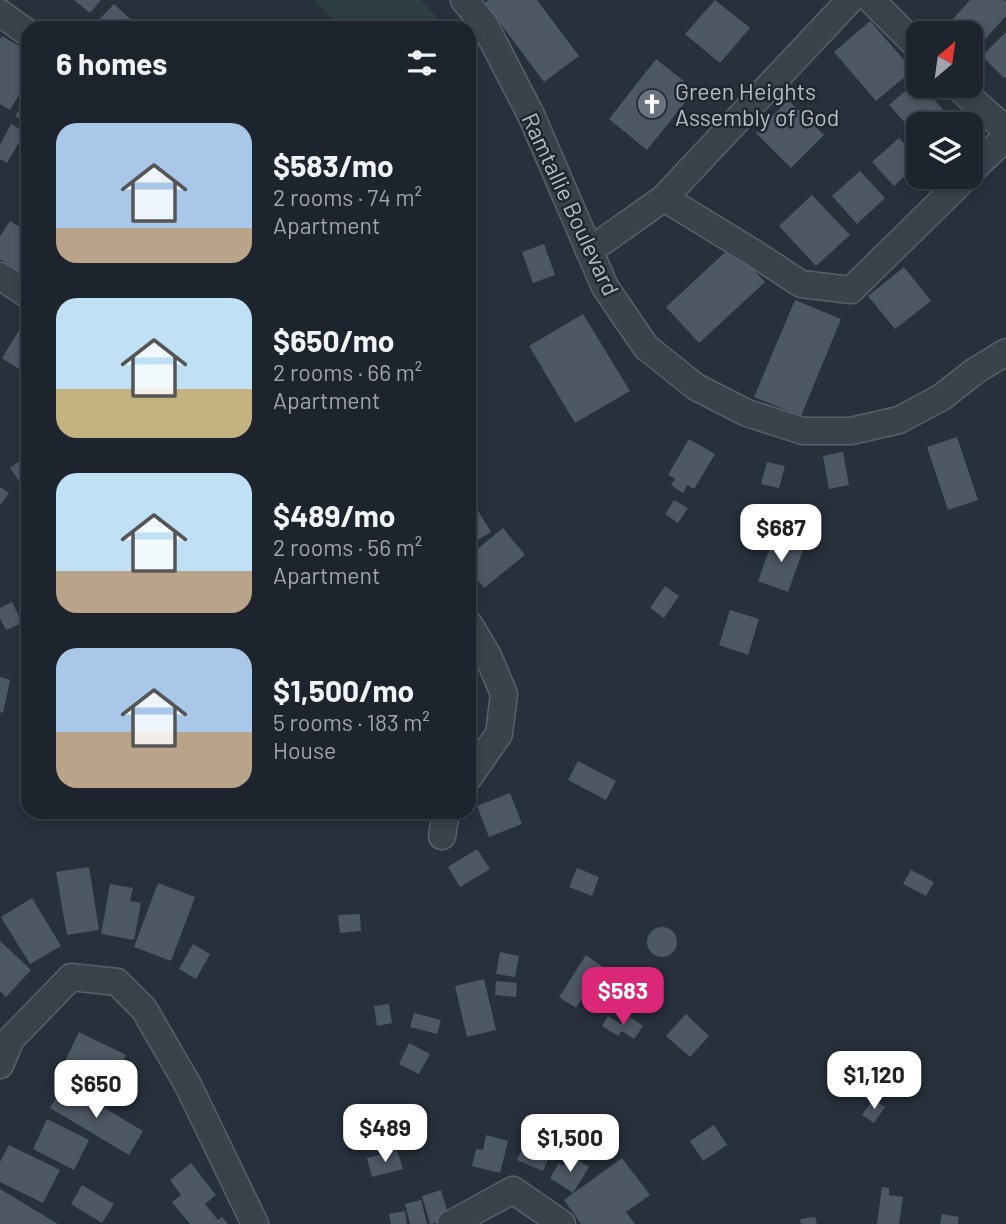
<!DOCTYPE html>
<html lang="en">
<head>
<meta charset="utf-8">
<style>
  body { margin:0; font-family:Barlow,sans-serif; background:#2b3039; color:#f1f3f6; height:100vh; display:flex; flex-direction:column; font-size:26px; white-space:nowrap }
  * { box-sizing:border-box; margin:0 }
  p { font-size:23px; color:#a1a4aa }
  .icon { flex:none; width:38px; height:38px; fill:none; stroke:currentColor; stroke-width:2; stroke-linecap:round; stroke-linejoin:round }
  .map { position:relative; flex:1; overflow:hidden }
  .side { position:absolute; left:21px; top:21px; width:455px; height:798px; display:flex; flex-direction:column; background:#1e242d; border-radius:21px; box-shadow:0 4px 10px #0003,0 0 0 2px #3c4149 }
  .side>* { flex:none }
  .needle { width:46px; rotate:29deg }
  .controls { position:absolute; left:906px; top:21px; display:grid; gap:14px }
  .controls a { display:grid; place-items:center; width:77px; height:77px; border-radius:14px; background:#1e242d; box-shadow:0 4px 10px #0003,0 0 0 2px #3c4149; font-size:35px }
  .price { position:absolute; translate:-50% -60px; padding:0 16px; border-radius:14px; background:#fff; color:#222; font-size:23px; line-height:46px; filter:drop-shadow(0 2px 4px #0008) }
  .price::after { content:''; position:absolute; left:50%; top:42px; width:21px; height:16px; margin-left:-10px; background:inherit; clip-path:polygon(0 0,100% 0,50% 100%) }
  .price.current { background:#db2777; color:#fff }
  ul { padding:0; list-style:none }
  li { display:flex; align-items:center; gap:21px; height:175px; padding:0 35px }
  li span { display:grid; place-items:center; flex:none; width:196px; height:140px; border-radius:21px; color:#555 }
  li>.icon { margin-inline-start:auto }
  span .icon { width:84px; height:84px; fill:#fffc; stroke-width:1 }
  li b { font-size:30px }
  h2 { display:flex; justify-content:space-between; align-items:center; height:84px; padding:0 35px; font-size:30px }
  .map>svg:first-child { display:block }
  .green { fill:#2c3e3f }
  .building { fill:#4e5764 }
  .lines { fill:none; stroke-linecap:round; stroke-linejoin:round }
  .minor-casing { stroke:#59606a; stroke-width:29 }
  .minor { stroke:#3b424c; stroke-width:26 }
  .labels { text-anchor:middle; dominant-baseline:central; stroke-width:5; stroke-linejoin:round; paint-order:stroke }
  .poi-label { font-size:23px; fill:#b7bdc7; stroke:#202731; text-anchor:start }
  .street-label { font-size:23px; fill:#b7bdc7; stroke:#202731 }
</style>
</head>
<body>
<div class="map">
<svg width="1006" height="1224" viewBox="0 0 1006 1224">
  <rect width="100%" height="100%" fill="#28303c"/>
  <path class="green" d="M314 0H421L447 28H342Z"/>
  <path class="building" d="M74 0H101L90 13Z
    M488 0H537L579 56 544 82 485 3Z
    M715 0 750 28 720 63 685 34Z
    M970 0H1004L1006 2V16L979 46 971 39V33H965L951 21Z
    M114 4 140 28H91Z
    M870 21 913 70 876 101 834 52Z
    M1006 32V77L1004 78 982 56Z
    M2 36 28 51V80L10 110 0 104V39Z
    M656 59 695 90 647 150 609 119Z
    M917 81 919 86H922L956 124H919V138L889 105Z
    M28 95V124L15 116Z
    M788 100 824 135 791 168 756 133Z
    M11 124 25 132 7 163 0 159V145Z
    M899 138 919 159V163L894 186 872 162Z
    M860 171 885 198 857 224 832 196Z
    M812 195 850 235 816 266 779 226Z
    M10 221 28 232V278L0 259V236Z
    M544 244 555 275 533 283 522 252Z
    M732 246 765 282 699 343 666 307Z
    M904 267 931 301 895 329 868 296Z
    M795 300 841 319 801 416 754 397Z
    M583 314 630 391 575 423 529 346Z
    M28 316V375L2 358Z
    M957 437 978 500 948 510 927 447Z
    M689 439 715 454 694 489 687 485 683 493 671 485 675 479 668 475Z
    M843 452 849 485 829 489 823 456Z
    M25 457 28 462V483L23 487 10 468Z
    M767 462 785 466 779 488 761 484Z
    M0 487 9 493 0 505Z
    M469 496 491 532 469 545Z
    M674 500 688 508 678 523 665 514Z
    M503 528 525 555 484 588 469 569V556Z
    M774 536 804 547 788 592 758 581Z
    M665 586 679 596 664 618 650 608Z
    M12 602 22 623 6 630 0 618V608Z
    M730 610 759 619 748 655 719 645Z
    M0 677 10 680 3 713 0 712Z
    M578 761 616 781 606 800 568 780Z
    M510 793 522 824 489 837 477 806Z
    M477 849 490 869 460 887 448 867Z
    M89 867 99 930 67 935 56 872Z
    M577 868 599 877 592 896 569 887Z
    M911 870 934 882 926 896 903 884Z
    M158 883 195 897 171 961 134 947Z
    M110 884 133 888 130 901 141 903 134 940 101 934Z
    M32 898 61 946 30 964 1 917Z
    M360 914 361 931 340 933 338 915Z
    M647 942a15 15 0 1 1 30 0a15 15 0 1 1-30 0Z
    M0 941 31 970 6 997 0 991Z
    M193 944 210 954 196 979 179 969Z
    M500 952 519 956 515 977 496 974Z
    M586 955 603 967 576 1008 559 997Z
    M484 979 496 1030 467 1037 455 986Z
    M496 981 517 983 516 997 495 995Z
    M389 1004 392 1023 377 1026 374 1006Z
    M414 1013 441 1020 437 1034 410 1027Z
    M686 1014 709 1036 690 1057 666 1036Z
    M627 1015 643 1026 634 1039 622 1031 618 1036 602 1026 608 1016 621 1024Z
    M79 1032 126 1055 108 1090 62 1067Z
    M409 1043 430 1054 419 1074 399 1064Z
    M905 1063 922 1078 909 1091 893 1076Z
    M64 1084 143 1131 129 1155 50 1108Z
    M873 1099 885 1107 874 1123 862 1115Z
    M47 1119 89 1140 74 1170 33 1149Z
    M714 1125 727 1145 703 1161 690 1141Z
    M538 1131 557 1139 543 1171 517 1160 525 1142 532 1145Z
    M486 1135 508 1141 500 1173 472 1166 476 1149 483 1150Z
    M9 1145 60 1170 43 1203 0 1182V1162Z
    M397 1150 403 1169 372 1177 367 1158Z
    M570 1155 589 1167 573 1193 550 1178 559 1163 563 1166Z
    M622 1158 650 1195 626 1212 635 1224H581L564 1200Z
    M191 1163 216 1195 205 1204 218 1220 222 1217 228 1224H190L172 1202 181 1195 170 1180Z
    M82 1185 114 1204 102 1223 71 1204Z
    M882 1187 889 1188V1195L903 1197 899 1224H877Z
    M0 1189 58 1224H0Z
    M441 1190 450 1220 430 1224 422 1196Z
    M421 1200 427 1224H410L405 1204Z
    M405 1211 407 1224H391L389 1214Z
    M942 1214 959 1217 958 1224H940Z
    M815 1217 817 1224H801L800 1219Z"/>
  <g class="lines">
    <g class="minor-casing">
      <path id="minor" d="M464 0 484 24 531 115 605 287 646 347 696 387 747 413 803 431H851L899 420 942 397 975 371 1006 352
        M871 0 919 48
        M0 13 28 33
        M957 86 1006 130
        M971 171 1006 137
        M664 198 754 253 801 284 851 290 966 177
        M589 251 664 198 850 0
        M0 276 28 295
        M469 624 488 656 504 694 499 734 469 777
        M442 836 446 812
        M0 1065 11 1039 71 977 117 982 144 1009 188 1085 255 1224
        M451 1224 513 1190 562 1224"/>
    </g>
    <use href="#minor" class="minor"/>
  </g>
  <defs>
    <g id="church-disc" transform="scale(1.575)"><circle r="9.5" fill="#6b7280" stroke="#202731"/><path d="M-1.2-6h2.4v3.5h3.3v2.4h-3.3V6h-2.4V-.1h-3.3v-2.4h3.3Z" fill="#fff"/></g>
  </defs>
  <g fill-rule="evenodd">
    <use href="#church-disc" x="652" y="104"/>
  </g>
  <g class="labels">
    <g class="poi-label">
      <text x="675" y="91">Green Heights<tspan x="675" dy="26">Assembly of God</tspan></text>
    </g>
    <g class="street-label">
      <text transform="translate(571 204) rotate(65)">Ramtallie Boulevard</text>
    </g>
  </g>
</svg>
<div class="controls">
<a><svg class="needle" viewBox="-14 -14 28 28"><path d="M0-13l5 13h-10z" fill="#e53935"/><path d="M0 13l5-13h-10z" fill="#a1a4aa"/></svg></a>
<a><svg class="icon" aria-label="layers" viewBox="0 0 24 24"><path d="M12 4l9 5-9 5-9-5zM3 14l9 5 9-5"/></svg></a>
</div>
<b class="price" style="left:781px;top:564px">$687</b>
<b class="price current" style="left:623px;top:1027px">$583</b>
<b class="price" style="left:874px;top:1111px">$1,120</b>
<b class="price" style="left:96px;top:1120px">$650</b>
<b class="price" style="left:385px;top:1164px">$489</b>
<b class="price" style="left:570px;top:1174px">$1,500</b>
<section class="side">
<h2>6 homes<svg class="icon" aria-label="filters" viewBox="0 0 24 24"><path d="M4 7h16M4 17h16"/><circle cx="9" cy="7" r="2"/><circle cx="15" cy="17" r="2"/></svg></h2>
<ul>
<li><span style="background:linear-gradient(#a9c7e8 75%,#b9a48a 0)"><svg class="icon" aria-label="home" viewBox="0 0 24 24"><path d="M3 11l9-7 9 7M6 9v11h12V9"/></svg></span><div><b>$583/mo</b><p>2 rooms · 74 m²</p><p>Apartment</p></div></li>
<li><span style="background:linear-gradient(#bfe0f5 65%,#c2b280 0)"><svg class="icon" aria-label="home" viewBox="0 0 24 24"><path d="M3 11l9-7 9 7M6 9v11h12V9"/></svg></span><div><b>$650/mo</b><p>2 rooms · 66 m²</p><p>Apartment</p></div></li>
<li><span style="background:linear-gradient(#bfe0f5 70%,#b9a48a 0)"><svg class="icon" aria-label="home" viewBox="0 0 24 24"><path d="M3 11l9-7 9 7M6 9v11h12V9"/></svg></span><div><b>$489/mo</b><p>2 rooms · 56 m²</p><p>Apartment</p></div></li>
<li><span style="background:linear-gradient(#a9c7e8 60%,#b9a48a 0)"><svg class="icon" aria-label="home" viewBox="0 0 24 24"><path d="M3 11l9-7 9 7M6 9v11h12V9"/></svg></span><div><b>$1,500/mo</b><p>5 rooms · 183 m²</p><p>House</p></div></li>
</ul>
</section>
</div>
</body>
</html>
